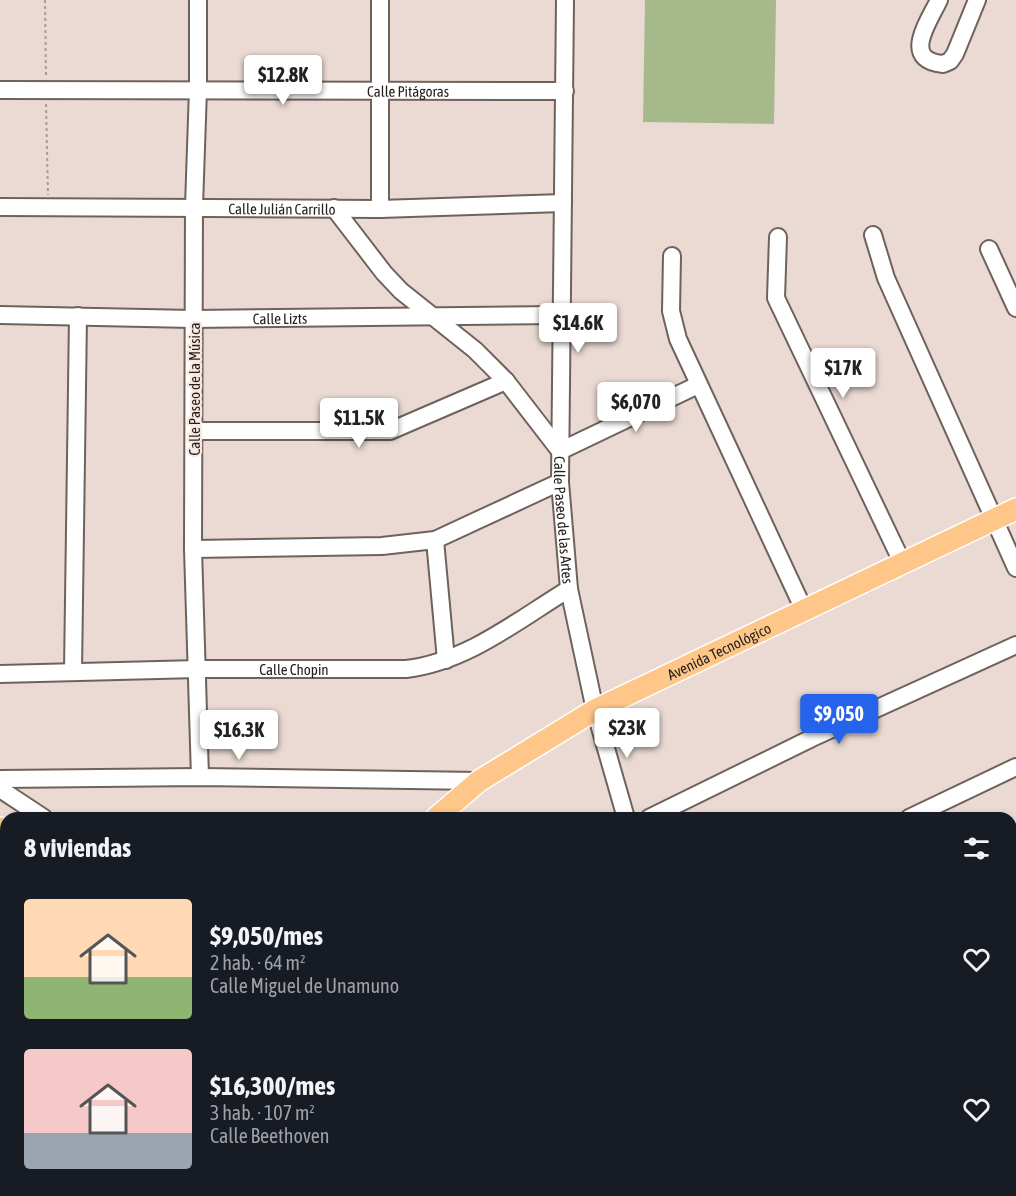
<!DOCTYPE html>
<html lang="es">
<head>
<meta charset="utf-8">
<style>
  body { margin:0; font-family:"Asap Condensed",sans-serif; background:#242831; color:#f1f3f6; height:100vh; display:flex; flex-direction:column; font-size:22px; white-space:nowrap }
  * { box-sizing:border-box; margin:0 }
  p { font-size:20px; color:#9ea1a6 }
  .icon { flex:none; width:33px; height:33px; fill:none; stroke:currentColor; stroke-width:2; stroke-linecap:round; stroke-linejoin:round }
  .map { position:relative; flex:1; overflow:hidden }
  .details { position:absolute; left:0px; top:812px; width:1017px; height:386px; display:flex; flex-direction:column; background:#171b24; border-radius:18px 18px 0 0; box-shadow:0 3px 9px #0003 }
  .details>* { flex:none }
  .price { position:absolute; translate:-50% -51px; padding:0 14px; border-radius:6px; background:#fff; color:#222; font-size:20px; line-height:39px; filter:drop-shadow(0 2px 3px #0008) }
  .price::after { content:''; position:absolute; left:50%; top:36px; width:18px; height:14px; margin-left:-9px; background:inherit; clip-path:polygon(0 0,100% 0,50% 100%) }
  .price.selected { background:#2563eb; color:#fff }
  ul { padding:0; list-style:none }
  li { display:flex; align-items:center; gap:18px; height:150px; padding:0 24px }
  li span { display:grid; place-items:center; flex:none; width:168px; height:120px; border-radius:6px; color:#555 }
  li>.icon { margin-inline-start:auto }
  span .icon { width:72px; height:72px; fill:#fffc; stroke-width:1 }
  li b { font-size:26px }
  h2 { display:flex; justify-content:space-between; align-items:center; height:72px; padding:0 24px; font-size:26px }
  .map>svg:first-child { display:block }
  .green { fill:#a6b98a }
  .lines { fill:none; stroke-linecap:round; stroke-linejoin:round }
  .minor-casing { stroke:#6f625b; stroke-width:20 }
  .major-casing { stroke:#fff; stroke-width:24 }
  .path { stroke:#a99c97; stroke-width:2; stroke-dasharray:3 3; stroke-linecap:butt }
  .minor { stroke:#fff; stroke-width:16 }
  .major { stroke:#fec789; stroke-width:21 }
  .labels { text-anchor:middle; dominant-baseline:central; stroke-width:4.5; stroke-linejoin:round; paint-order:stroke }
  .street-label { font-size:15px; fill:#231e1b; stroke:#f8e8e0 }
</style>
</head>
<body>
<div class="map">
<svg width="1016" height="1196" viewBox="0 0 1016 1196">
  <rect width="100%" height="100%" fill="#eadad3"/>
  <path class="green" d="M645 0H776L774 124 643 122Z"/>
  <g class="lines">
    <g class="minor-casing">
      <g id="minor">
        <path d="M198 0V89L194 206 193 549 200 777"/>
        <path d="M380 0V209"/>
        <path id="s1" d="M565 0 560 482 569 589 595 710 626 818"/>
        <path d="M939 0C928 23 901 60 943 64L950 61 955 54 977 0"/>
        <path id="s2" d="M0 90 565 91"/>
        <path id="s3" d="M0 207 380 209 563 203"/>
        <path d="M334 208 384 273 401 291 475 350 506 381 560 451 698 385"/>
        <path d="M873 235 886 278 1016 568"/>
        <path d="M778 237 776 298 902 562"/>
        <path d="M989 249 1016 308"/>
        <path d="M672 256 671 311 678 339 804 610"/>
        <path id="s4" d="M0 315 193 319 561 315"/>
        <path d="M195 431H390L506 381"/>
        <path d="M435 540 446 660"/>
        <path d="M193 549 382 546 435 540 560 482"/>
        <path d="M73 671 78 316"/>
        <path id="s5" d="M0 674 198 669H406C467 662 518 620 569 589"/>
        <path d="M0 779 200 777 479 781"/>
        <path d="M0 789 44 818"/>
        <path d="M649 818 812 738 1016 645"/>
        <path d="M909 818 1016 767"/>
        <path d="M1011 904 1016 902"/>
        <path d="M1011 1154 1016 1152"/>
        <path d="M166 1191 204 1196"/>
        <path d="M580 1191 587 1196"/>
        <path d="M977 1191 985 1196"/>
        <path d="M403 1196 406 1191"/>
        <path d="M929 1196 938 1191"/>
      </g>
    </g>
    <g class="major-casing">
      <g id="major">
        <path id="s6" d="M436 818 479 781 595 710 1016 509"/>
        <path d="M0 828 6 832"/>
        <path d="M0 902 6 906"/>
        <path d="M458 1191 467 1196"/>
        <path d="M523 1191 531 1196"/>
        <path d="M196 1196 197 1191"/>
        <path d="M222 1196 224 1191"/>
      </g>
    </g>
    <path class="path" d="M45 0 46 78
      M46 104 48 195"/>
    <use href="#minor" class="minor"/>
    <use href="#major" class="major"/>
  </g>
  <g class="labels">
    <g class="street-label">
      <text stroke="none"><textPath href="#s2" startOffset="408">Calle Pitágoras</textPath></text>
      <text stroke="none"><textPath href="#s3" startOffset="282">Calle Julián Carrillo</textPath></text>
      <text stroke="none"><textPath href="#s4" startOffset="280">Calle Lizts</textPath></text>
      <text transform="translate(194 389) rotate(-90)">Calle Paseo de la Música</text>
      <text stroke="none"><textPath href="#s1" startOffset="520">Calle Paseo de las Artes</textPath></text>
      <text stroke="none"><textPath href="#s6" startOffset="330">Avenida Tecnológico</textPath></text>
      <text stroke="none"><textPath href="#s5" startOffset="294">Calle Chopin</textPath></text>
    </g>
  </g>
</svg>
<b class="price" style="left:283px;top:106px">$12.8K</b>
<b class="price" style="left:578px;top:354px">$14.6K</b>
<b class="price" style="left:843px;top:399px">$17K</b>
<b class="price" style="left:636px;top:433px">$6,070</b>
<b class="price" style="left:359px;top:449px">$11.5K</b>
<b class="price selected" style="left:839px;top:745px">$9,050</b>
<b class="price" style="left:627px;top:759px">$23K</b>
<b class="price" style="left:239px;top:761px">$16.3K</b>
<section class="details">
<h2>8 viviendas<svg class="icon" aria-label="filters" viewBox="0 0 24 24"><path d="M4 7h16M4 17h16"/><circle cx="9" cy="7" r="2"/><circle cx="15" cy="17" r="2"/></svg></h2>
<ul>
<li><span style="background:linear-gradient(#ffd9b3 65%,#8fb573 0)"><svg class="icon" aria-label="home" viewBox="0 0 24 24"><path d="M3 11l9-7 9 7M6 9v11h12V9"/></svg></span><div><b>$9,050/mes</b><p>2 hab. · 64 m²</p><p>Calle Miguel de Unamuno</p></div><svg class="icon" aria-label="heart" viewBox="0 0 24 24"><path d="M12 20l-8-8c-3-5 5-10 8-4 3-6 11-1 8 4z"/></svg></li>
<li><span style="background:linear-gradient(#f6c9c9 70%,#9aa5b1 0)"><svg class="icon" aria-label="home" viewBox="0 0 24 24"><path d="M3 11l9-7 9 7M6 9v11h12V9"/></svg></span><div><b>$16,300/mes</b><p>3 hab. · 107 m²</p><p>Calle Beethoven</p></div><svg class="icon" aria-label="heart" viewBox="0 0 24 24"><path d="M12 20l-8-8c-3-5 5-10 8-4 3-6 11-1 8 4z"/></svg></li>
</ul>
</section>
</div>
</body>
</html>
